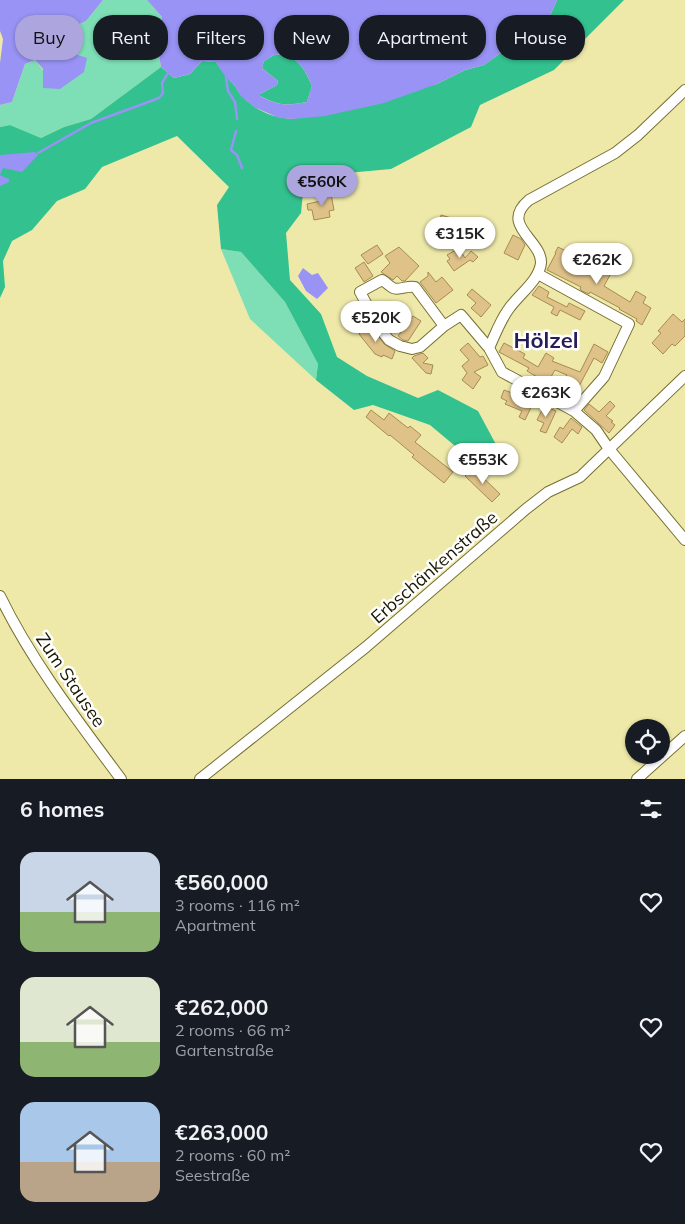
<!DOCTYPE html>
<html lang="en">
<head>
<meta charset="utf-8">
<style>
  body { margin:0; font-family:Mulish,sans-serif; background:#242831; color:#f1f3f6; height:100vh; display:flex; flex-direction:column; font-size:19px; white-space:nowrap }
  * { box-sizing:border-box; margin:0 }
  p { font-size:16px; color:#9ea1a6 }
  .icon { flex:none; width:28px; height:28px; fill:none; stroke:currentColor; stroke-width:2; stroke-linecap:round; stroke-linejoin:round }
  .map { position:relative; height:779px; overflow:hidden }
  .panel { display:flex; flex-direction:column; background:#171b24; flex:1 }
  .panel>* { flex:none }
  .top-card { position:absolute; left:15px; top:15px; width:655px; height:45px; display:flex; gap:10px }
  .fabs { position:absolute; left:625px; top:719px; display:grid; gap:10px }
  .fabs a { display:grid; place-items:center; width:45px; height:45px; border-radius:50%; background:#171b24; box-shadow:0 1px 4px #0004; font-size:25px }
  .price { position:absolute; translate:-50% -42px; padding:0 11px; border-radius:18px; background:#fff; color:#222; font-size:16px; line-height:32px; filter:drop-shadow(0 1px 2px #0008) }
  .price::after { content:''; position:absolute; left:50%; top:30px; width:15px; height:11px; margin-left:-8px; background:inherit; clip-path:polygon(0 0,100% 0,50% 100%) }
  .price.current { background:#ada5dd; color:#111 }
  ul { padding:0; list-style:none }
  li { display:flex; align-items:center; gap:15px; height:125px; padding:0 20px }
  li span { display:grid; place-items:center; flex:none; width:140px; height:100px; border-radius:15px; color:#555 }
  li>.icon { margin-inline-start:auto }
  span .icon { width:60px; height:60px; fill:#fffc; stroke-width:1 }
  li b { font-size:21px }
  h2 { display:flex; justify-content:space-between; align-items:center; height:60px; padding:0 20px; font-size:21px }
  .pill { padding:0 18px; border-radius:20px; background:#171b24; box-shadow:0 1px 4px #0004; font-size:18px; line-height:45px }
  .pill.current { background:#ada5dd; color:#111 }
  .map>svg:first-child { display:block }
  .green { fill:#7edfb6 }
  .forest { fill:#32c18f }
  .water { fill:#9893f4; fill-rule:evenodd }
  .lines { fill:none; stroke-linecap:round; stroke-linejoin:round }
  .stream { stroke:#9893f4; stroke-width:2.5 }
  .building { fill:#dfc288; stroke:#a68b52 }
  .minor-casing { stroke:#746f32; stroke-width:12 }
  .minor { stroke:#fff; stroke-width:10 }
  .labels { text-anchor:middle; dominant-baseline:central; stroke-width:5; stroke-linejoin:round; paint-order:stroke }
  .street-label { font-size:18px; fill:#1a1801; stroke:#fff }
  .district-label { font-size:22px; font-weight:bold; fill:#271e58; stroke:#fff }
</style>
</head>
<body>
<div class="map">
<svg width="685" height="779" viewBox="0 0 685 779">
  <rect width="100%" height="100%" fill="#eee9a9"/>
  <path class="green" d="M103 0H147L162 17 156 38 161 67 91 119 64 127 41 138 10 125 0 127V105L12 102 25 64 35 60 43 70V88L72 53 54 54 48 49 59 34 86 21Z
    M221 249 241 252 285 302 318 364 316 380 250 319Z"/>
  <path class="forest" d="M557 0H624L554 70 480 105 471 127 391 169 336 174 304 182 301 213 286 233 290 280 321 314 337 357 367 376 418 398 438 390 478 411 499 450 479 466 430 425 373 405 354 410 316 380 318 364 285 302 241 252 221 249 217 205 229 187 177 136 102 167 85 189 57 201 32 230 12 241 3 261 5 287 0 298V127L10 125 41 138 64 127 91 119 161 67 174 78 190 74 202 61 216 62C222 71 227 77 233 84 237 88 239 94 243 97 256 111 274 118 293 119L437 84 465 70 484 65 549 18Z
    M285 54C300 60 306 72 312 86L307 102C285 106 281 106 260 96V94L277 85 278 81 262 68 264 61 274 55Z"/>
  <path class="water" d="M0 0H103L86 21 59 34 48 49 54 54 72 53 87 58 84 72 60 89 43 88V69L35 60 25 64 12 102 0 105V63L3 39 0 31Z
    M147 0H557L549 18 484 65 465 70 437 84 384 103 325 116 293 119 279 118 254 107 241 96 234 85 226 78 216 62 202 61 190 74 174 78 161 67 156 38 162 17ZM285 54C300 60 306 72 312 86L307 102C286 106 280 106 260 96V94L277 85 278 81 262 68 264 61 274 55Z
    M35 152 38 155 22 172 3 168 0 175 9 179V182L0 186V155Z
    M303 268 312 275 318 273 328 288 317 299 306 291 298 276Z"/>
  <g class="lines">
    <path class="stream" d="M226 78 228 91 235 102 237 119
      M236 131 231 150 237 155 242 168
      M38 153 91 123 159 98 163 93 162 83 168 73"/>
  </g>
  <path class="building" d="M331 194 334 210 329 211 330 217 314 220 312 210H308L307 204 321 201 320 196Z
    M441 215 469 223 467 229 461 227 457 241 444 237 443 240 436 238 435 235Z
    M513 235 521 239 525 245 518 260 504 253Z
    M377 245 383 254 368 264 361 255Z
    M399 247 419 266 405 281H402L397 276 393 280 381 272 390 263 385 256Z
    M558 247 568 252 567 254 572 257 570 261 599 274 601 270 610 275 604 286 630 302 636 291 646 297 643 303 651 308 642 325 636 321 637 319 619 309 620 308 590 292 589 294 582 291 580 289 581 287 547 270 556 253H555Z
    M460 250 465 258 471 251 478 257 473 262 470 260 454 271 447 261 450 259 447 255 454 251Z
    M364 262 373 276 364 282 355 268Z
    M428 272 436 282 442 277 453 290 436 303 420 282 428 276Z
    M539 286 549 292 547 297 567 307 569 303 585 311 580 320 560 310 557 316 551 313 554 307 532 295Z
    M472 289 491 305 481 317 471 308 476 303 467 295Z
    M673 314 682 322 685 319V336L675 346 672 344 663 354 652 343 661 333 658 331Z
    M413 316 421 321 408 341 403 340 398 336Z
    M369 323 384 344 395 351 392 359 383 355 382 357 375 354 359 334Z
    M468 343 480 357 483 356 488 365 474 372 481 377 473 389 462 380 467 373 462 366 469 360 460 350Z
    M504 343 525 354 523 358 538 367 546 353 554 358 552 361 580 372 594 344 608 352 602 363 594 358 577 390 580 391 574 401 557 392 567 375 555 370 548 382 544 381 527 371 529 368 499 352Z
    M423 353 428 358 423 363 433 365 431 374 426 373 412 358 414 356Z
    M504 390 534 401 525 420 519 417 522 411 505 404 507 401 501 398Z
    M610 401 615 406 606 416 613 421 611 422 615 425 609 433 584 410 589 404 599 412Z
    M544 406 556 411 546 433 540 431 544 423 537 420Z
    M371 410 384 420 389 413 408 428 410 426 421 435 415 442 453 472 444 483 412 457 414 455 390 435 389 436 366 417Z
    M571 418 582 427 578 434 572 429 562 443 554 437 560 427 563 429Z
    M473 468 500 494 492 502 465 476Z"/>
  <g class="lines">
    <g class="minor-casing">
      <path id="minor" d="M538 274 629 324 604 377 574 411
        M444 326 415 287C408 285 399 291 393 288 389 286 386 282 382 280L360 292 380 329 389 340 400 346 412 349 420 347 444 326 461 315 489 348 502 372 574 411 596 430 609 449 685 540
        M489 348C495 335 500 321 508 310 518 295 539 281 541 263 542 240 499 225 529 200L615 153 638 135 685 90
        M0 596C32 662 78 721 121 779
        M200 779 366 647 526 509 548 492 580 477 685 376
        M637 779 685 736"/>
    </g>
    <use href="#minor" class="minor"/>
  </g>
  <g class="labels">
    <g class="street-label">
      <text transform="translate(434 567) rotate(-41)">Erbschänkenstraße</text>
      <text transform="translate(71 680) rotate(56)">Zum Stausee</text>
    </g>
    <g class="district-label">
      <text x="546" y="340">Hölzel</text>
    </g>
  </g>
</svg>
<div class="fabs">
<a><svg class="icon" aria-label="locate" viewBox="0 0 24 24"><circle cx="12" cy="12" r="6"/><path d="M12 2v4M12 18v4M2 12h4M18 12h4"/></svg></a>
</div>
<b class="price current" style="left:322px;top:207px">€560K</b>
<b class="price" style="left:460px;top:259px">€315K</b>
<b class="price" style="left:597px;top:285px">€262K</b>
<b class="price" style="left:376px;top:343px">€520K</b>
<b class="price" style="left:546px;top:418px">€263K</b>
<b class="price" style="left:483px;top:485px">€553K</b>
<div class="top-card">
<a class="pill current">Buy</a>
<a class="pill">Rent</a>
<a class="pill">Filters</a>
<a class="pill">New</a>
<a class="pill">Apartment</a>
<a class="pill">House</a>
</div>
</div>
<section class="panel">
<h2>6 homes<svg class="icon" aria-label="filters" viewBox="0 0 24 24"><path d="M4 7h16M4 17h16"/><circle cx="9" cy="7" r="2"/><circle cx="15" cy="17" r="2"/></svg></h2>
<ul>
<li><span style="background:linear-gradient(#c9d6e8 60%,#8fb573 0)"><svg class="icon" aria-label="home" viewBox="0 0 24 24"><path d="M3 11l9-7 9 7M6 9v11h12V9"/></svg></span><div><b>€560,000</b><p>3 rooms · 116 m²</p><p>Apartment</p></div><svg class="icon" aria-label="heart" viewBox="0 0 24 24"><path d="M12 20l-8-8c-3-5 5-10 8-4 3-6 11-1 8 4z"/></svg></li>
<li><span style="background:linear-gradient(#dfe7d0 65%,#8fb573 0)"><svg class="icon" aria-label="home" viewBox="0 0 24 24"><path d="M3 11l9-7 9 7M6 9v11h12V9"/></svg></span><div><b>€262,000</b><p>2 rooms · 66 m²</p><p>Gartenstraße</p></div><svg class="icon" aria-label="heart" viewBox="0 0 24 24"><path d="M12 20l-8-8c-3-5 5-10 8-4 3-6 11-1 8 4z"/></svg></li>
<li><span style="background:linear-gradient(#a9c7e8 60%,#b9a48a 0)"><svg class="icon" aria-label="home" viewBox="0 0 24 24"><path d="M3 11l9-7 9 7M6 9v11h12V9"/></svg></span><div><b>€263,000</b><p>2 rooms · 60 m²</p><p>Seestraße</p></div><svg class="icon" aria-label="heart" viewBox="0 0 24 24"><path d="M12 20l-8-8c-3-5 5-10 8-4 3-6 11-1 8 4z"/></svg></li>
</ul>
</section>
</body>
</html>
